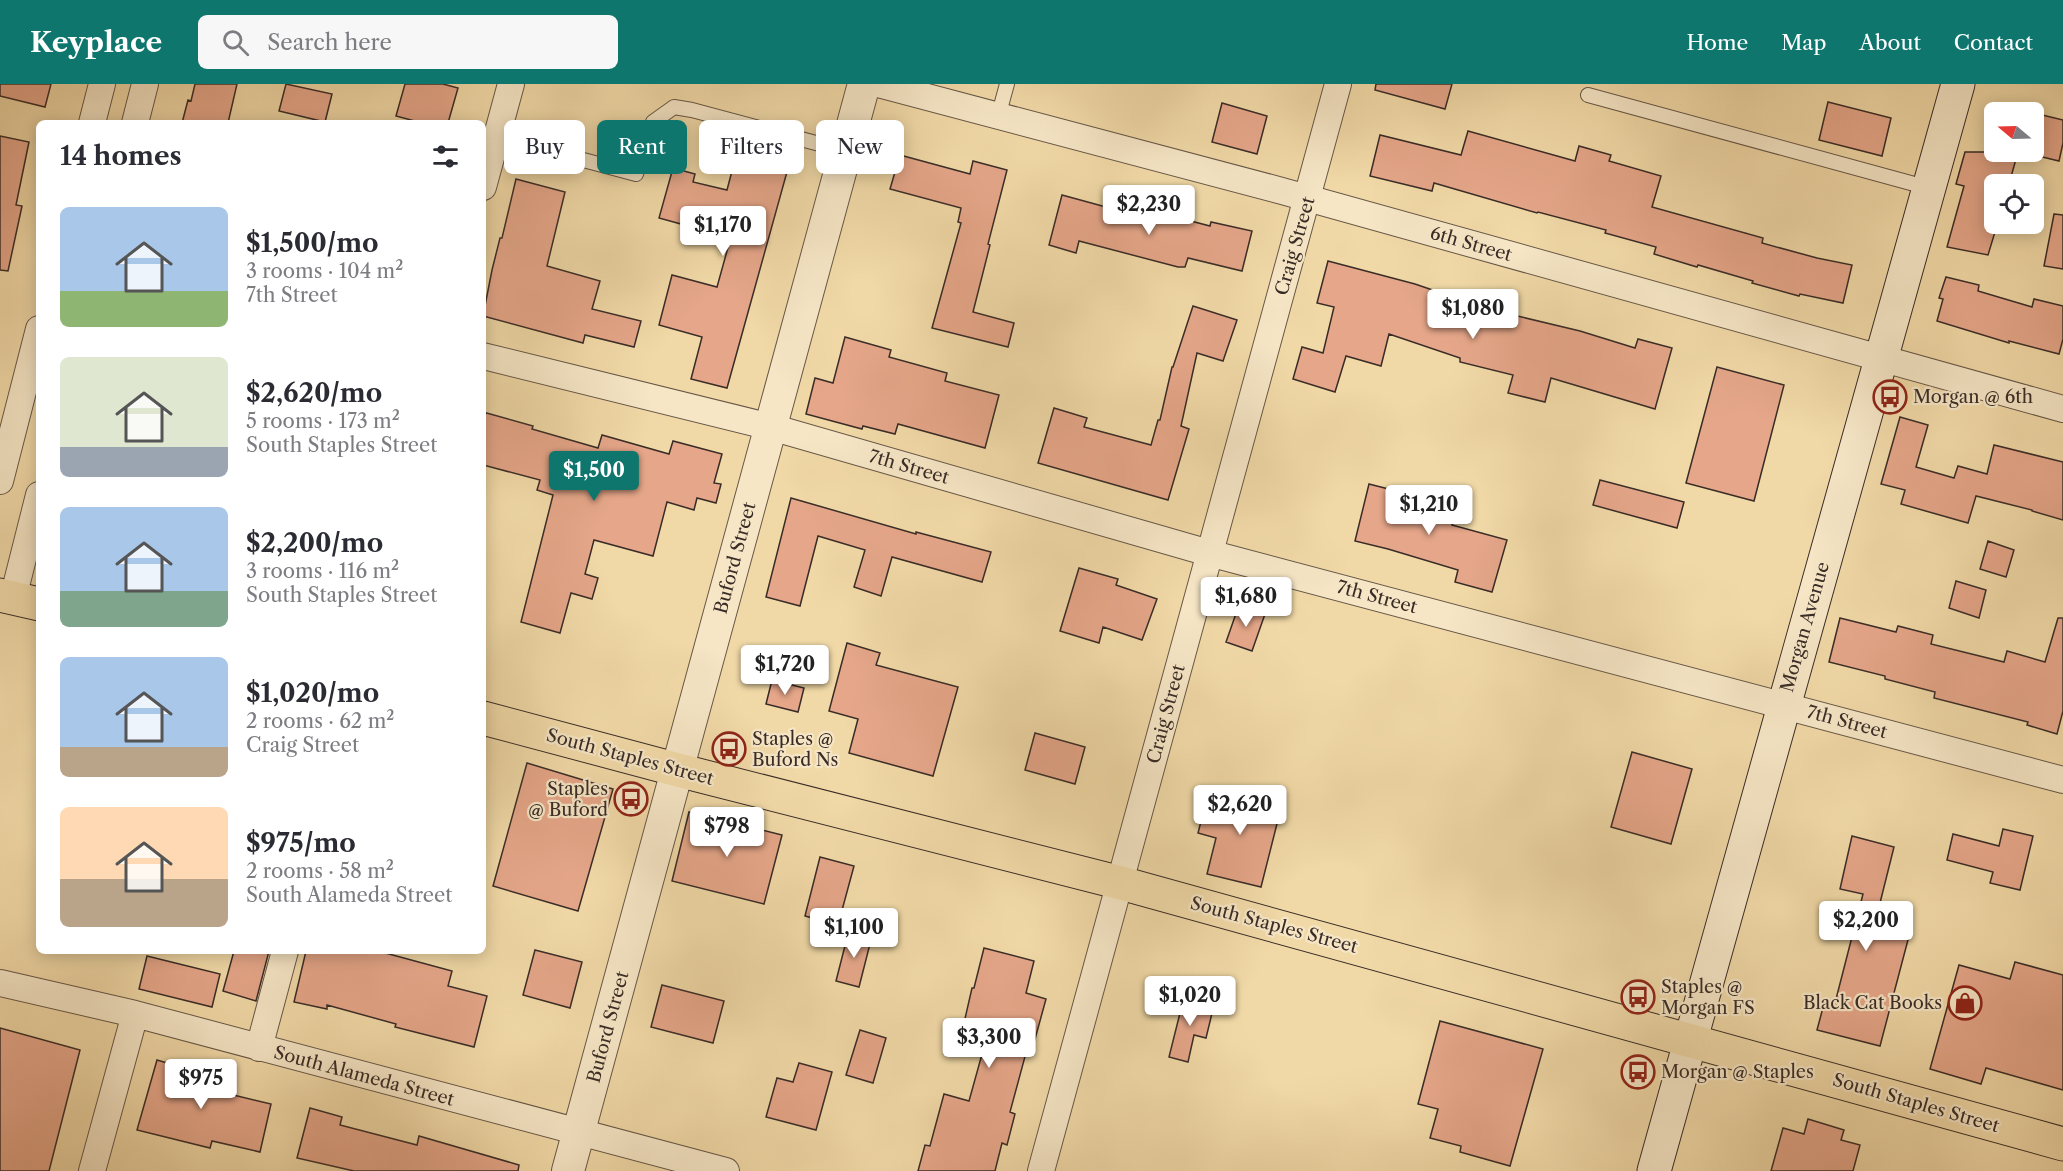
<!DOCTYPE html>
<html lang="en">
<head>
<meta charset="utf-8">
<style>
  body { margin:0; font-family:"Libre Caslon Text",serif; background:#f7f7f7; color:#2b2b33; height:100vh; display:flex; flex-direction:column; font-size:22px; white-space:nowrap }
  * { box-sizing:border-box; margin:0 }
  p { font-size:20px; color:#7c7c81 }
  .icon { flex:none; width:33px; height:33px; fill:none; stroke:currentColor; stroke-width:2; stroke-linecap:round; stroke-linejoin:round }
  .map { position:relative; flex:1; overflow:hidden }
  .sheet { position:absolute; left:36px; top:36px; width:450px; height:834px; display:flex; flex-direction:column; background:#fff; border-radius:9px; box-shadow:0 3px 15px #0003 }
  .sheet>* { flex:none }
  .guide { position:absolute; left:504px; top:36px; width:570px; height:54px; display:flex; gap:12px }
  .needle { width:39px; rotate:289deg }
  .buttons { position:absolute; left:1984px; top:18px; display:grid; gap:12px }
  .buttons a { display:grid; place-items:center; width:60px; height:60px; border-radius:9px; background:#fff; box-shadow:0 3px 15px #0003; font-size:30px }
  .price { position:absolute; translate:-50% -51px; padding:0 14px; border-radius:6px; background:#fff; color:#222; font-size:20px; line-height:39px; filter:drop-shadow(0 2px 3px #0008) }
  .price::after { content:''; position:absolute; left:50%; top:36px; width:18px; height:14px; margin-left:-9px; background:inherit; clip-path:polygon(0 0,100% 0,50% 100%) }
  .price.current { background:#0f766e; color:#fff }
  ul { padding:0; list-style:none }
  li { display:flex; align-items:center; gap:18px; height:150px; padding:0 24px }
  li span { display:grid; place-items:center; flex:none; width:168px; height:120px; border-radius:9px; color:#555 }
  li>.icon { margin-inline-start:auto }
  span .icon { width:72px; height:72px; fill:#fffc; stroke-width:1 }
  li b { font-size:26px }
  h2 { display:flex; justify-content:space-between; align-items:center; height:72px; padding:0 24px; font-size:26px }
  .chip { padding:0 21px; border-radius:9px; background:#fff; box-shadow:0 3px 15px #0003; font-size:21px; line-height:54px }
  .chip.current { background:#0f766e; color:#fff }
  header { display:flex; align-items:center; gap:36px; box-sizing:border-box; height:84px; padding:0 30px; background:#0f766e; color:#fff }
  header strong { font-size:28px }
  nav { display:flex; gap:33px; margin-inline-start:auto; font-size:21px }
  .search { width:420px; height:54px; background:#f7f7f7; display:flex; align-items:center; gap:15px; box-sizing:border-box; padding:0 21px; border-radius:9px; color:#7c7c81; font-size:22px }
  .map>svg:first-child { display:block }
  .building { fill:#e5a689; stroke:#392c27; stroke-width:1.5 }
  .lines { fill:none; stroke-linecap:round; stroke-linejoin:round }
  .service-casing { stroke:#675747; stroke-width:16 }
  .minor-casing { stroke:#675747; stroke-width:28 }
  .tertiary-casing { stroke:#675747; stroke-width:34 }
  .secondary-casing { stroke:#392c27; stroke-width:35 }
  .primary-casing { stroke:#392c27; stroke-width:35 }
  .service { stroke:#f6e6c6; stroke-width:14 }
  .minor { stroke:#f6e6c6; stroke-width:26 }
  .tertiary { stroke:#f6e6c6; stroke-width:32 }
  .secondary { stroke:#f6e6c6; stroke-width:33 }
  .primary { stroke:#f1d9a7; stroke-width:33 }
  .labels { text-anchor:middle; dominant-baseline:central; stroke-width:4.5; stroke-linejoin:round; paint-order:stroke }
  .street-label { font-size:18px; fill:#392c27; stroke:#f6e6c6 }
  .poi-label { font-size:18px; fill:#392c27; stroke:#f6e6c6; text-anchor:start }
</style>
</head>
<body>
<header>
<strong>Keyplace</strong>
<div class="search"><svg class="icon" aria-label="search" viewBox="0 0 24 24"><circle cx="10" cy="10" r="6"/><path d="M15 15l6 6"/></svg>Search here</div>
<nav><a>Home</a><a>Map</a><a>About</a><a>Contact</a></nav>
</header>
<div class="map">
<svg width="2063" height="1087" viewBox="0 0 2063 1087">
  <rect width="100%" height="100%" fill="#f1d9a7"/>
  <filter id="stains"><feTurbulence type="fractalNoise" baseFrequency=".00333" numOctaves="4"/><feColorMatrix values="0 0 0 0 .2 0 0 0 0 .09 0 0 0 0 .02 0 0 0 .5 -.17"/></filter>
  <radialGradient id="worn" r=".72"><stop offset=".6" stop-color="#630" stop-opacity="0"/><stop offset="1" stop-color="#630" stop-opacity=".3"/></radialGradient>
  <path class="building" d="M0 0H51L45 23 0 12Z
    M195 0H237L228 39H182L188 16 191 17Z
    M286 0 332 10 325 38 279 27Z
    M405 0H443L458 4 448 39H422L396 32Z
    M1376 0H1452L1445 25 1375 6Z
    M1828 18 1891 34 1882 72 1819 56Z
    M1222 19 1267 32 1257 70 1212 58Z
    M2034 29 2063 36V59L2059 77 2034 71Z
    M1468 47 1575 77 1579 62 1611 71 1609 77 1661 92 1652 123 1763 154 1762 159 1817 174 1852 181 1843 219 1800 210 1799 212 1752 199 1753 197 1698 181 1697 183 1654 170 1656 163 1605 149 1606 146 1538 128 1537 129 1434 99 1432 107 1370 92 1380 51 1461 71Z
    M0 52 29 58 16 121 22 122 8 187 0 186Z
    M738 64 790 77 727 304 691 295 702 253 659 241 672 191 717 203 732 149 682 137 681 140 659 134 673 84 695 90 693 98 727 106Z
    M1965 68H2018L2009 100H1995V148L1988 171 1947 163 1964 102 1956 100Z
    M900 71 970 90 973 77 1007 86 988 160 990 161 973 228 1014 239 1008 263 932 244 961 139 958 138 961 124 890 105Z
    M516 95 565 108 547 182 600 197 592 225 641 237 634 263 585 251 583 259 483 232 492 186 500 154H502Z
    M1062 111 1161 138 1164 130 1210 142 1211 138 1252 147 1242 187 1188 174 1185 183H1178L1079 157 1076 169 1049 161Z
    M2054 130 2063 131V185L2044 182Z
    M1328 177 1415 200 1488 225 1580 247 1635 264 1638 255 1672 264 1655 325 1551 294 1545 318 1508 309 1513 291 1460 278V274L1389 250 1381 282 1346 272 1335 308 1293 295 1302 263 1323 269 1334 223 1317 219Z
    M1946 193 1979 201 1978 207 2032 223 2034 215 2063 222V255L2059 270 2009 257V259L1937 237 1943 215 1939 214Z
    M1193 222 1237 236 1223 277 1197 269 1181 342 1189 345 1168 416 1038 379 1054 324 1087 334 1084 343 1151 361 1158 336H1160L1172 283H1173Z
    M845 253 891 266 889 273 947 289 945 297 999 311 985 364 898 340 895 350 863 342 862 345 806 330 815 294 833 299Z
    M1717 283 1784 301 1754 417 1686 399Z
    M483 328 533 342 532 345 598 364 602 351 669 370 673 357 722 370 714 399 721 400 716 419 697 414 694 426 667 418 653 472 594 456 585 490 598 494 592 515 571 509 560 549 521 538 553 411 537 406 540 396 483 381Z
    M1900 333 1928 341 1916 383 1954 394 1958 382 1987 390 1994 361 2063 378V436L2032 427V426L1976 412 1968 439 1901 420 1905 406 1881 400Z
    M1600 396 1684 418 1677 444 1593 421Z
    M1369 400 1420 413 1421 409 1440 415 1435 430 1454 436 1452 441 1507 456 1492 508 1455 498 1458 486 1388 465 1355 457Z
    M791 414 916 450V448L991 468 982 498 892 473 881 512 854 503 865 466 818 452 800 522 766 513Z
    M1988 457 2014 466 2006 493 1980 485Z
    M1079 484 1118 495 1116 501 1157 515 1142 556 1103 543 1099 559 1060 547Z
    M1956 497 1986 506 1979 534 1949 524Z
    M1239 521 1265 530 1252 567 1226 558Z
    M1840 534 1896 548 1898 542 1933 551 1931 560 2004 578 2007 567 2045 578 2058 534H2063V627L2057 650 2027 641 2028 638 1934 614 1935 608 1885 595V592L1829 578Z
    M847 559 880 569 876 581 958 603 933 692 849 669 858 635 829 627Z
    M772 596 804 604 798 628 766 620Z
    M1035 649 1085 663 1075 700 1025 686Z
    M1632 668 1692 685 1671 760 1611 743Z
    M527 679 613 705 578 827 493 802Z
    M1228 705 1282 720 1261 803 1207 790 1216 754 1198 749 1207 714 1225 719Z
    M689 728 782 751 764 820 672 797Z
    M2003 745 2033 752 2020 806 1990 799 1993 788 1947 776 1953 750 1999 762Z
    M1852 752 1894 763 1874 843 1909 852 1880 962 1817 946 1825 916 1835 919 1863 810 1840 805Z
    M820 773 854 782 838 841 805 832Z
    M849 846 872 852 859 903 836 897Z
    M984 864 1034 877 1026 909 1046 915 1032 966 1027 965 1010 1028 1015 1030 1007 1061 1002 1059 995 1087H918L925 1061 930 1062 944 1010 969 1017 989 945 964 939 972 904H974Z
    M535 866 582 878 570 924 523 911Z
    M234 867H269L256 917 223 907Z
    M306 867H378L452 887 448 902 487 912 474 963 395 943 396 940 327 921V925L294 918Z
    M147 872 220 890 212 923 139 905Z
    M2015 878 2063 891V1006L1986 984 1981 1000 1930 985 1959 881 2010 895Z
    M662 901 724 917 713 959 651 943Z
    M1184 913 1214 921 1206 954 1194 951 1188 978 1169 973Z
    M1440 937 1543 965 1510 1082 1460 1068 1461 1062 1430 1054 1438 1025 1418 1020Z
    M0 944 80 966 49 1087H0Z
    M860 946 886 954 873 999 846 991Z
    M157 976 228 997 225 1009 271 1020 260 1068 212 1057 210 1064 137 1046Z
    M799 979 832 988 816 1046 766 1033 777 994 793 998Z
    M310 1024 342 1033 340 1041 417 1061 419 1052 519 1081 518 1087H354L297 1074Z
    M1808 1035 1844 1046 1841 1056 1860 1061 1853 1087H1771L1783 1044 1804 1050Z"/>
  <g class="lines">
    <g class="service-casing">
      <path id="service" d="M1588 11 1929 104
        M998 33 1007 0
        M497 53 636 90 653 38 674 23 692 26 846 67"/>
    </g>
    <g class="minor-casing">
      <path id="minor" d="M878 0 1282 107 2063 325
        M92 39 102 0
        M135 39 145 0
        M483 103 511 0
        M483 272 771 343 1209 469 2063 696
        M0 397 39 245
        M13 514 39 411
        M0 899 135 930 726 1087
        M259 964 285 867
        M92 1087 135 930
        M1041 1087 1338 0"/>
    </g>
    <g class="tertiary-casing">
      <path id="tertiary" d="M568 1087 864 0"/>
    </g>
    <g class="secondary-casing">
      <path id="secondary" d="M1654 1087C1752 724 1858 363 1958 0"/>
    </g>
    <g class="primary-casing">
      <path id="primary" d="M0 511 39 520
        M483 634 678 686 1121 799 2063 1060"/>
    </g>
    <use href="#service" class="service"/>
    <use href="#minor" class="minor"/>
    <use href="#tertiary" class="tertiary"/>
    <use href="#secondary" class="secondary"/>
    <use href="#primary" class="primary"/>
  </g>
  <defs>
    <g id="bus-ring" transform="scale(1.725)"><circle r="9.5" fill="#f6e6c6" stroke="#8f2418" stroke-width="1.5"/><path d="M-5-6H5V4H4V6H2V4H-2V6H-4V4H-5ZM-3.5-4V0h7V-4ZM-3.5 1.2v1.5H-2V1.2ZM2 1.2v1.5H3.5V1.2Z" fill="#8f2418"/></g>
    <g id="shop-ring" transform="scale(1.725)"><circle r="9.5" fill="#f6e6c6" stroke="#8f2418" stroke-width="1.5"/><path d="M-5-2.5h2.3a2.7 3.5 0 0 1 5.4 0H5L5.5 6h-11ZM-1.5-2.5h3a1.5 2.3 0 0 0-3 0Z" fill="#8f2418"/></g>
  </defs>
  <g fill-rule="evenodd">
    <use href="#bus-ring" x="1890" y="313"/>
    <use href="#bus-ring" x="729" y="665"/>
    <use href="#bus-ring" x="631" y="715"/>
    <use href="#bus-ring" x="1638" y="913"/>
    <use href="#shop-ring" x="1965" y="919"/>
    <use href="#bus-ring" x="1638" y="988"/>
  </g>
  <g class="labels">
    <g class="street-label">
      <text transform="translate(1471 160) rotate(16)">6th Street</text>
      <text transform="translate(1295 162) rotate(-74)">Craig Street</text>
      <text transform="translate(909 383) rotate(16)">7th Street</text>
      <text transform="translate(735 474) rotate(-75)">Buford Street</text>
      <text transform="translate(1377 513) rotate(15)">7th Street</text>
      <text transform="translate(1805 543) rotate(-74)">Morgan Avenue</text>
      <text transform="translate(1166 630) rotate(-75)">Craig Street</text>
      <text transform="translate(1847 638) rotate(15)">7th Street</text>
      <text transform="translate(630 673) rotate(15)">South Staples Street</text>
      <text transform="translate(1274 841) rotate(15)">South Staples Street</text>
      <text transform="translate(608 943) rotate(-75)">Buford Street</text>
      <text transform="translate(364 992) rotate(15)">South Alameda Street</text>
      <text transform="translate(1916 1019) rotate(16)">South Staples Street</text>
    </g>
    <g class="poi-label">
      <text x="1913" y="313">Morgan @ 6th</text>
      <text x="752" y="655">Staples @<tspan x="752" dy="21">Buford Ns</tspan></text>
      <text x="608" y="705" text-anchor="end">Staples<tspan x="608" dy="21">@ Buford</tspan></text>
      <text x="1661" y="903">Staples @<tspan x="1661" dy="21">Morgan FS</tspan></text>
      <text x="1942" y="919" text-anchor="end">Black Cat Books</text>
      <text x="1661" y="988">Morgan @ Staples</text>
    </g>
  </g>
  <rect width="100%" height="100%" filter="url(#stains)"/>
  <rect width="100%" height="100%" fill="url(#worn)"/>
</svg>
<div class="buttons">
<a><svg class="needle" viewBox="-14 -14 28 28"><path d="M0-13l5 13h-10z" fill="#e53935"/><path d="M0 13l5-13h-10z" fill="#7c7c81"/></svg></a>
<a><svg class="icon" aria-label="locate" viewBox="0 0 24 24"><circle cx="12" cy="12" r="6"/><path d="M12 2v4M12 18v4M2 12h4M18 12h4"/></svg></a>
</div>
<b class="price" style="left:1149px;top:152px">$2,230</b>
<b class="price" style="left:723px;top:173px">$1,170</b>
<b class="price" style="left:1473px;top:256px">$1,080</b>
<b class="price current" style="left:594px;top:418px">$1,500</b>
<b class="price" style="left:1429px;top:452px">$1,210</b>
<b class="price" style="left:1246px;top:544px">$1,680</b>
<b class="price" style="left:785px;top:612px">$1,720</b>
<b class="price" style="left:1240px;top:752px">$2,620</b>
<b class="price" style="left:727px;top:774px">$798</b>
<b class="price" style="left:1866px;top:868px">$2,200</b>
<b class="price" style="left:854px;top:875px">$1,100</b>
<b class="price" style="left:1190px;top:943px">$1,020</b>
<b class="price" style="left:989px;top:985px">$3,300</b>
<b class="price" style="left:201px;top:1026px">$975</b>
<div class="guide">
<a class="chip">Buy</a>
<a class="chip current">Rent</a>
<a class="chip">Filters</a>
<a class="chip">New</a>
</div>
<section class="sheet">
<h2>14 homes<svg class="icon" aria-label="filters" viewBox="0 0 24 24"><path d="M4 7h16M4 17h16"/><circle cx="9" cy="7" r="2"/><circle cx="15" cy="17" r="2"/></svg></h2>
<ul>
<li><span style="background:linear-gradient(#a9c7e8 70%,#8fb573 0)"><svg class="icon" aria-label="home" viewBox="0 0 24 24"><path d="M3 11l9-7 9 7M6 9v11h12V9"/></svg></span><div><b>$1,500/mo</b><p>3 rooms · 104 m²</p><p>7th Street</p></div></li>
<li><span style="background:linear-gradient(#dfe7d0 75%,#9aa5b1 0)"><svg class="icon" aria-label="home" viewBox="0 0 24 24"><path d="M3 11l9-7 9 7M6 9v11h12V9"/></svg></span><div><b>$2,620/mo</b><p>5 rooms · 173 m²</p><p>South Staples Street</p></div></li>
<li><span style="background:linear-gradient(#a9c7e8 70%,#7fa58c 0)"><svg class="icon" aria-label="home" viewBox="0 0 24 24"><path d="M3 11l9-7 9 7M6 9v11h12V9"/></svg></span><div><b>$2,200/mo</b><p>3 rooms · 116 m²</p><p>South Staples Street</p></div></li>
<li><span style="background:linear-gradient(#a9c7e8 75%,#b9a48a 0)"><svg class="icon" aria-label="home" viewBox="0 0 24 24"><path d="M3 11l9-7 9 7M6 9v11h12V9"/></svg></span><div><b>$1,020/mo</b><p>2 rooms · 62 m²</p><p>Craig Street</p></div></li>
<li><span style="background:linear-gradient(#ffd9b3 60%,#b9a48a 0)"><svg class="icon" aria-label="home" viewBox="0 0 24 24"><path d="M3 11l9-7 9 7M6 9v11h12V9"/></svg></span><div><b>$975/mo</b><p>2 rooms · 58 m²</p><p>South Alameda Street</p></div></li>
</ul>
</section>
</div>
</body>
</html>
